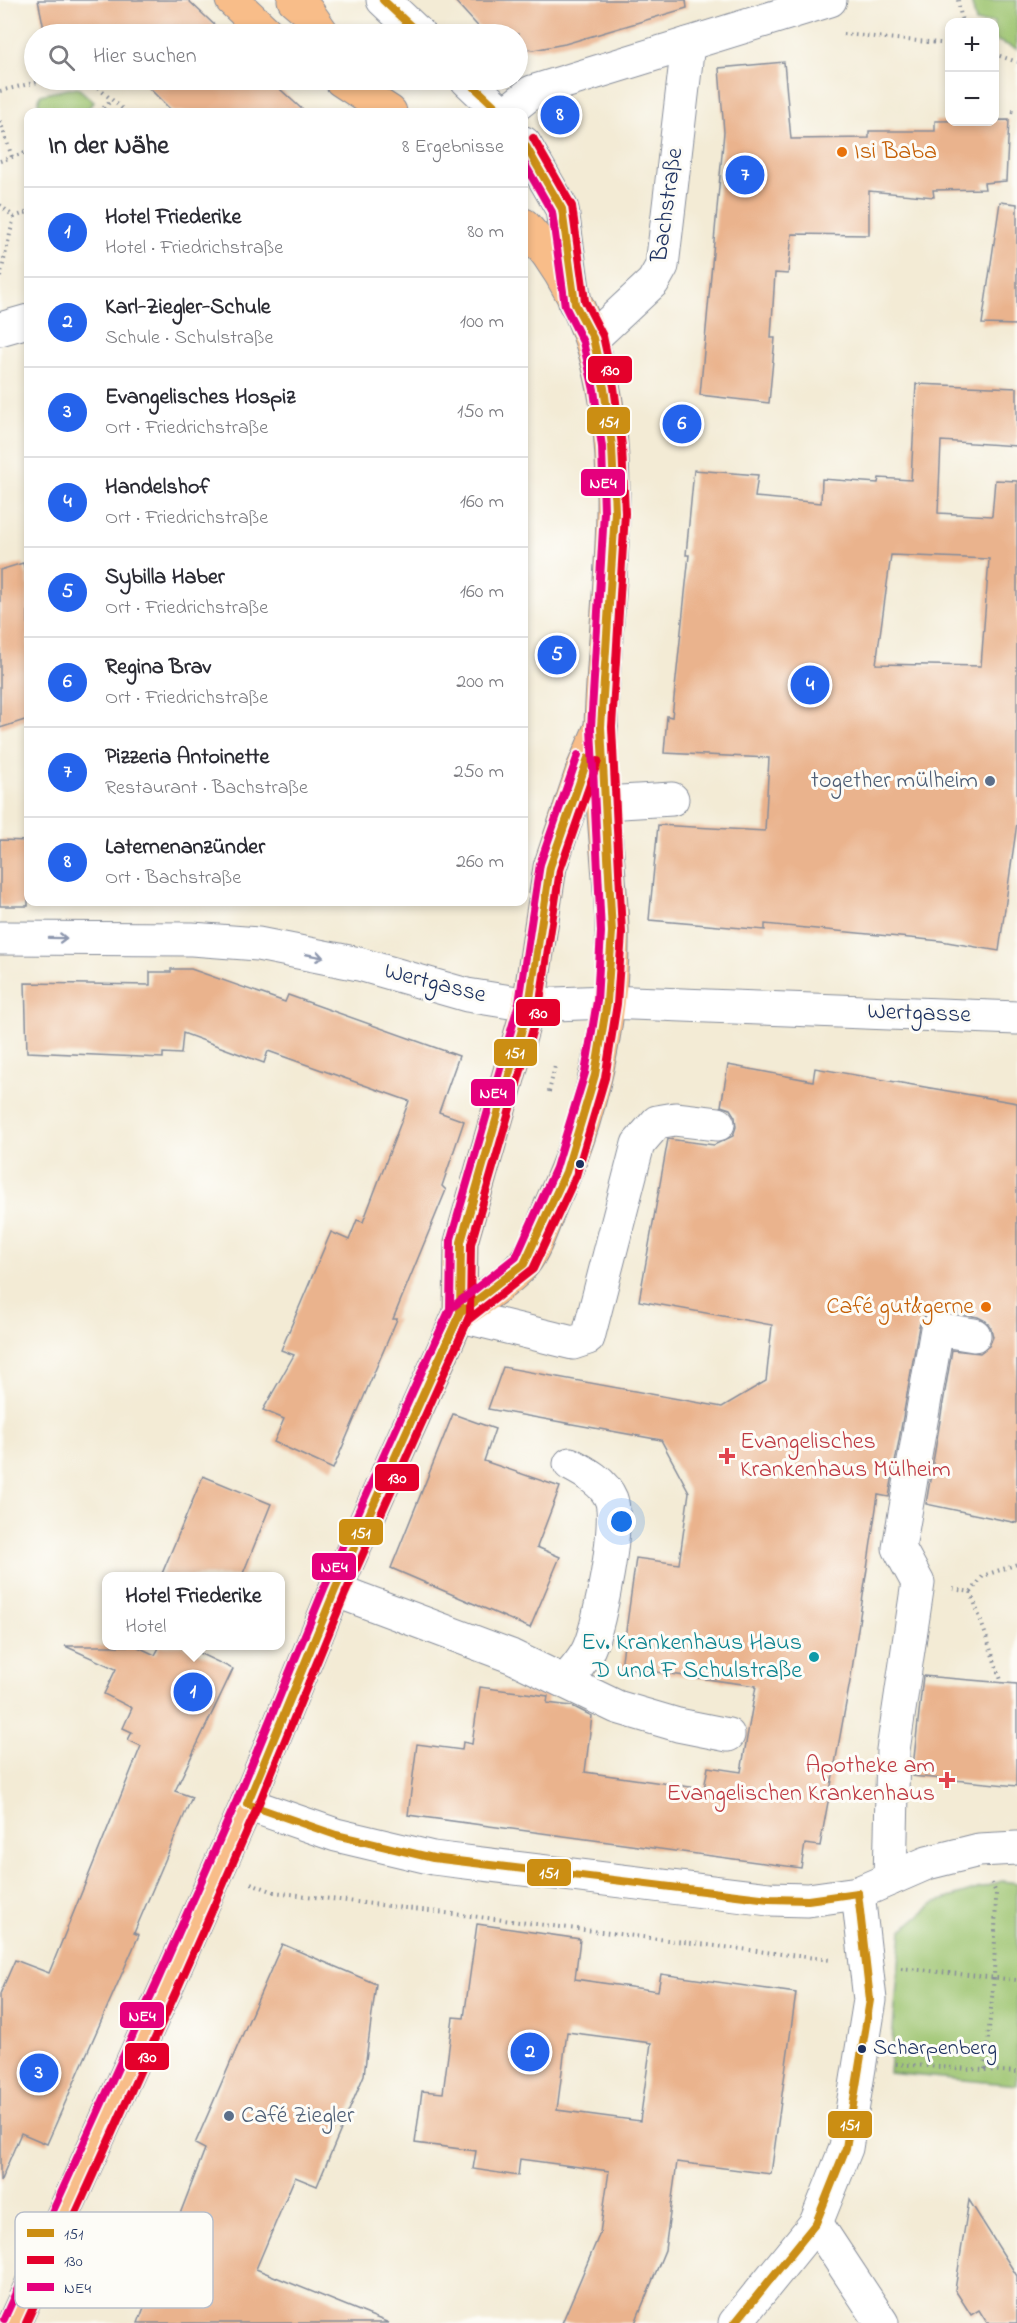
<!DOCTYPE html>
<html lang="de">
<head>
<meta charset="utf-8">
<style>
  body { margin:0; font-family:"Indie Flower",sans-serif; background:#f2f2f3; color:#2b2b33 }
  .controls { position:absolute; right:18px; top:18px; display:grid; overflow:hidden; border-radius:12px; box-shadow:0 3px 9px #0003 }
  .controls button { width:54px; height:54px; display:grid; place-items:center; padding:0; border:0; border-bottom:2px solid #e1e1e2; background:#fff; color:#2b2b33; font:30px sans-serif }
  .you { position:absolute; left:622px; top:1522px; width:21px; height:21px; margin:-15px; border:4px solid #fff; border-radius:50%; background:#1a73e8; box-shadow:0 0 0 9px #1a73e833 }
  .badge { display:grid; place-items:center; width:39px; height:39px; border-radius:50%; background:#2563eb; color:#fff; font-size:20px; font-weight:700 }
  .pin { position:absolute; translate:-50% -50%; border:3px solid #fff; box-shadow:0 2px 6px #0006 }
  .popup { position:absolute; left:102px; top:1572px; width:183px; height:78px; box-sizing:border-box; display:grid; place-content:center; border-radius:12px; background:#fff; filter:drop-shadow(0 2px 4px #0005); font-size:20px; white-space:nowrap; color:#7c7c81 }
  .popup b { font-size:22px; color:#2b2b33 }
  .popup::after { content:''; position:absolute; left:50%; top:100%; margin-left:-12px; border:12px solid transparent; border-top-color:#fff }
  .list { margin:0; padding:0; list-style:none }
  h2 { display:flex; justify-content:space-between; align-items:center; height:78px; margin:0; padding:0 24px; font-size:26px }
  h2 small { font-size:20px; font-weight:400; color:#7c7c81 }
  .list li { display:grid; grid-template-columns:39px 1fr auto; gap:18px; align-items:center; box-sizing:border-box; height:90px; padding:0 24px; border-top:2px solid #e1e1e2 }
  .list b { display:block; font-size:22px; white-space:nowrap }
  .list p { margin:0; font-size:20px; white-space:nowrap; color:#7c7c81 }
  .list em { font-size:20px; font-style:normal; color:#7c7c81 }
  .icon { flex:none; width:33px; height:33px; fill:none; stroke:currentColor; stroke-width:2; stroke-linecap:round; stroke-linejoin:round }
  .map { position:relative; flex:none; width:1017px; height:2323px; overflow:hidden }
  .search { position:absolute; background:#fff; box-shadow:0 3px 9px #0003; left:24px; top:24px; width:504px; height:66px; display:flex; align-items:center; gap:15px; box-sizing:border-box; padding:0 21px; border-radius:33px; color:#7c7c81; font-size:22px }
  .panel { position:absolute; background:#fff; box-shadow:0 3px 9px #0003; left:24px; top:108px; width:504px; height:798px; border-radius:12px }
  .map>svg:first-child { display:block }
  .green { fill:#9dc46f; stroke:#5c7a66; stroke-width:1.5 }
  .building { fill:#eab38d; fill-rule:evenodd }
  .lines { fill:none; stroke-linecap:round; stroke-linejoin:round }
  .minor-casing { stroke:#878d9a; stroke-width:35 }
  .major-casing { stroke:#878d9a; stroke-width:35 }
  .path { stroke:#878d9a; stroke-width:4; stroke-dasharray:1.5 4.5; stroke-linecap:butt }
  .minor { stroke:#fff; stroke-width:33 }
  .major { stroke:#f8bd89; stroke-width:33 }
  .bus-1-casing { stroke:#fdfcf7; stroke-width:12 }
  .bus-2-casing { stroke:#fdfcf7; stroke-width:12 }
  .bus-3-casing { stroke:#fdfcf7; stroke-width:12 }
  .bus-1 { stroke:#cb8e13; stroke-width:8 }
  .bus-2 { stroke:#e4002b; stroke-width:8 }
  .bus-3 { stroke:#e5007d; stroke-width:8 }
  .oneway { stroke:#8d97ae }
  .food-dot { fill:#e8710a; stroke:#fdfcf7; stroke-width:2 }
  .service-dot { fill:#5c6f8a; stroke:#fdfcf7; stroke-width:2 }
  .bus-dot { fill:#1b2f5e; stroke:#fdfcf7; stroke-width:2 }
  .health-dot { fill:#e0444e; stroke:#fdfcf7; stroke-width:2 }
  .culture-dot { fill:#0f9aa8; stroke:#fdfcf7; stroke-width:2 }
  .labels { text-anchor:middle; dominant-baseline:central; stroke-width:6; stroke-linejoin:round; paint-order:stroke }
  .bus-label { font-size:22px; fill:#1b2f5e; stroke:#fdfcf7; text-anchor:start }
  .food-label { font-size:24px; fill:#c56008; stroke:#fdfcf7; text-anchor:start }
  .street-label { font-size:24px; fill:#1b2f5e; stroke:#fdfcf7 }
  .service-label { font-size:24px; fill:#4e5e75; stroke:#fdfcf7; text-anchor:end }
  .health-label { font-size:24px; fill:#be3a42; stroke:#fdfcf7; text-anchor:start }
  .culture-label { font-size:24px; fill:#0d838f; stroke:#fdfcf7; text-anchor:end }
  .key { fill:#fdfcf7; stroke:#b9bec9; stroke-width:1.5 }
  .key-label { font-size:16px; fill:#1b2f5e }
  .line-badge { stroke:#fdfcf7; stroke-width:2 }
  .badge-label { font-size:16px; text-anchor:middle; font-weight:bold; fill:#fff }
</style>
</head>
<body>
<div class="map">
<svg width="1017" height="2323" viewBox="0 0 1017 2323">
  <rect width="100%" height="100%" fill="#fdfcf7"/>
  <filter id="ink" filterUnits="userSpaceOnUse"><feTurbulence type="fractalNoise" baseFrequency=".0167" numOctaves="2"/><feDisplacementMap in="SourceGraphic" scale="12" xChannelSelector="R" yChannelSelector="G"/><feConvolveMatrix kernelMatrix="1 2 1 2 8 2 1 2 1" color-interpolation-filters="sRGB"/></filter>
  <filter id="wash" filterUnits="userSpaceOnUse"><feTurbulence type="fractalNoise" baseFrequency=".008" numOctaves="4" result="noise"/><feDisplacementMap in="SourceGraphic" scale="24" xChannelSelector="R" yChannelSelector="G"/><feGaussianBlur stdDeviation="1.35" result="paint"/><feColorMatrix in="noise" values="0 0 0 0 0 0 0 0 0 0 0 0 0 0 0 0 0 1.4 0 .05"/><feComposite in="paint" operator="in"/></filter>
  <g filter="url(#wash)">
    <rect width="100%" height="100%" fill="#f3ebd5"/>
    <!-- green -->
    <g class="green">
      <path d="M 971,0 L 1017,0 L 1017,49 L 995,40 L 994,22 L 976,22 Z"/>
      <path d="M 77,87 L 94,102 L 84,112 L 46,112 L 38,104 L 40,95 Z"/>
      <path d="M 1002,1881 L 1017,1883 L 1017,2085 L 889,2073 L 902,1930 L 934,1903 Z"/>
    </g>
    <g id="blocks">
      <!-- building -->
      <g class="building">
        <path d="M 38,0 L 188,0 L 224,34 L 45,34 Z"/>
        <path d="M 454,0 L 686,0 L 687,8 L 565,44 L 533,50 L 518,47 L 518,34 L 485,34 Z"/>
        <path d="M 784,62 L 791,139 L 869,138 L 869,131 L 935,131 L 935,121 L 1009,120 L 1006,181 L 984,183 L 985,189 L 933,190 L 934,197 L 869,191 L 869,235 L 792,234 L 788,274 L 775,273 L 771,338 L 775,338 L 769,403 L 700,395 L 724,132 L 719,68 Z"/>
        <path d="M 145,80 L 270,80 L 305,112 L 173,112 L 143,82 Z"/>
        <path d="M 1000,202 L 1017,204 L 1017,325 L 982,324 Z"/>
        <path d="M 916,384 L 1017,388 L 1017,446 L 941,441 L 938,513 L 992,516 L 995,480 L 1017,481 L 1017,823 L 999,951 L 941,941 L 765,924 L 765,930 L 649,920 L 658,825 L 765,831 L 769,758 L 664,753 L 667,716 L 672,717 L 689,555 L 686,555 L 694,470 L 758,475 L 755,497 L 821,503 L 822,479 L 878,483 L 879,478 L 911,480 ZM 891,555 L 989,559 L 981,666 L 876,664 Z"/>
        <path d="M 23,563 L 28,581 L 28,719 L 0,728 L 0,570 Z"/>
        <path d="M 0,840 L 28,841 L 28,906 L 0,906 Z"/>
        <path d="M 171,969 L 191,969 L 285,1002 L 288,995 L 459,1056 L 439,1112 L 464,1121 L 442,1186 L 446,1190 L 393,1319 L 397,1319 L 333,1469 L 274,1442 L 284,1419 L 263,1410 L 294,1355 L 281,1350 L 331,1232 L 349,1240 L 357,1220 L 363,1222 L 409,1101 L 268,1051 L 264,1063 L 183,1033 L 181,1054 L 163,1053 L 163,1058 L 27,1052 L 25,983 L 150,985 L 150,972 L 171,972 Z"/>
        <path d="M 728,1065 L 813,1081 L 815,1068 L 1017,1103 L 1017,1523 L 926,1504 L 952,1350 L 980,1353 L 989,1346 L 993,1337 L 991,1328 L 986,1321 L 978,1317 L 940,1310 L 930,1312 L 922,1318 L 919,1326 L 889,1497 L 878,1495 L 851,1676 L 820,1846 L 805,1844 L 801,1868 L 408,1815 L 417,1744 L 462,1750 L 463,1742 L 472,1744 L 480,1687 L 548,1696 L 547,1703 L 572,1706 L 592,1716 L 585,1772 L 704,1789 L 708,1767 L 741,1772 L 756,1686 L 621,1667 L 636,1558 L 679,1564 L 689,1492 L 661,1440 L 488,1409 L 503,1367 L 722,1407 L 766,1381 L 772,1325 L 639,1301 L 668,1139 L 714,1145 L 733,1136 L 736,1127 L 735,1117 L 730,1109 L 721,1106 Z"/>
        <path d="M 453,1414 L 495,1429 L 484,1461 L 560,1487 L 537,1547 L 560,1557 L 530,1628 L 391,1568 Z"/>
        <path d="M 203,1476 L 271,1504 L 242,1576 L 161,1576 Z"/>
        <path d="M 65,1646 L 136,1646 L 155,1655 L 160,1646 L 184,1646 L 233,1669 L 175,1791 L 192,1797 L 134,1933 L 139,1935 L 47,2144 L 21,2133 L 0,2182 L 0,1994 L 15,1960 L 49,1973 L 141,1746 L 128,1740 L 132,1732 L 123,1728 L 132,1708 L 104,1694 L 116,1669 Z"/>
        <path d="M 923,1676 L 1017,1684 L 1017,1786 L 912,1776 Z"/>
        <path d="M 477,1924 L 580,1939 L 575,1979 L 658,1991 L 661,1974 L 796,1993 L 771,2174 L 677,2162 L 665,2250 L 635,2323 L 562,2323 L 600,2233 L 609,2171 L 520,2159 L 518,2176 L 473,2169 L 476,2151 L 415,2143 L 422,2091 L 443,2093 L 453,2017 L 464,2018 ZM 567,2032 L 651,2043 L 640,2121 L 557,2110 Z"/>
        <path d="M 282,1944 L 376,1984 L 364,2075 L 317,2186 L 295,2177 L 256,2269 L 389,2323 L 138,2323 L 205,2149 L 195,2144 Z"/>
        <path d="M 969,2200 L 1017,2276 L 1017,2323 L 987,2323 L 979,2310 L 971,2315 L 955,2290 Z"/>
      </g>
    </g>
  </g>
  <g filter="url(#ink)">
    <use href="#blocks" fill-opacity="0" stroke="#878d9a" stroke-width="1.5"/>
    <g class="lines">
      <!-- minor casing -->
      <g class="minor-casing">
        <g id="minor">
          <path d="M 383,0 L 419,34"/>
          <path d="M 467,80 L 501,112"/>
          <path d="M 507,112 L 532,92 L 830,0"/>
          <path d="M 524,143 L 562,209 L 575,303"/>
          <path d="M 0,329 L 28,321"/>
          <path d="M 593,338 L 653,282 L 662,266 L 688,44"/>
          <path d="M 604,803 L 672,799"/>
          <path d="M 0,938 L 192,939 L 258,944 L 359,964 L 467,995 L 529,1005 L 607,1002 L 1017,1018"/>
          <path d="M 460,1313 L 474,1319 L 573,1343 L 588,1338 L 638,1144 L 657,1122 L 675,1119 L 718,1124"/>
          <path d="M 335,1590 L 511,1656 L 617,1707 L 678,1725 L 728,1735"/>
          <path d="M 565,1681 C 574,1671 584,1660 589,1648 C 600,1624 620,1522 611,1499 C 604,1482 585,1472 570,1464"/>
          <path d="M 247,1804 L 336,1835 L 433,1858 L 769,1899 L 808,1900 L 858,1893 L 927,1863 L 979,1850 L 1017,1848"/>
          <path d="M 890,1879 L 893,1750 L 918,1583 L 899,1548 L 937,1329 L 974,1335"/>
          <path d="M 816,2223 L 882,2323"/>
          <path d="M 735,2323 L 816,2223 L 846,2148 L 870,2000 L 858,1893"/>
        </g>
      </g>
      <!-- major casing -->
      <g class="major-casing">
        <g id="major">
          <path d="M 232,0 L 268,34"/>
          <path d="M 294,0 L 307,11 L 323,34"/>
          <path d="M 341,80 L 390,112"/>
          <path d="M 460,1313 C 476,1301 512,1279 524,1263 C 536,1248 545,1218 553,1200 C 590,1122 614,1016 612,929 C 610,862 599,794 601,726 C 606,555 652,366 524,225"/>
          <path d="M 14,2323 L 166,1988 L 247,1804 L 335,1590 L 460,1313 L 461,1242 L 529,1005 L 550,867 L 583,769 L 601,727"/>
        </g>
      </g>
      <!-- path -->
      <g class="path">
        <path d="M 958,0 L 962,22"/>
        <path d="M 843,34 L 950,44"/>
        <path d="M 994,54 L 1017,62"/>
        <path d="M 89,80 L 126,112"/>
        <path d="M 0,91 L 46,80"/>
        <path d="M 1012,111 L 1017,112"/>
        <path d="M 99,112 L 112,100"/>
        <path d="M 0,121 L 12,157"/>
        <path d="M 0,161 L 27,152 L 28,153"/>
        <path d="M 0,205 L 14,217 L 28,212"/>
        <path d="M 0,277 L 14,217"/>
        <path d="M 549,1092 L 555,1066"/>
        <path d="M 953,1589 L 971,1592 L 983,1576 L 1017,1564"/>
        <path d="M 971,1592 L 1002,1683"/>
        <path d="M 251,1883 L 274,1892 L 831,1960"/>
        <path d="M 901,1968 L 1017,1980"/>
        <path d="M 896,2064 L 985,2070 L 994,1978 L 996,1893 L 992,1883"/>
        <path d="M 985,2070 L 1017,2072"/>
      </g>
      <!-- minor -->
      <use href="#minor" class="minor"/>
      <!-- major -->
      <use href="#major" class="major"/>
      <!-- bus-1 casing -->
      <g class="bus-1-casing">
        <g id="bus-1">
          <path d="M 383,0 L 419,34"/>
          <path d="M 467,80 L 501,112"/>
          <path d="M 445,1346 L 460,1313 L 461,1242 L 529,1005 L 550,867 L 588,758"/>
          <path d="M 247,1804 L 335,1590 L 460,1313 L 524,1264 L 566,1172 L 595,1075 L 607,1002 L 612,932 L 601,727 L 615,512 L 612,446 L 604,388 L 593,338 L 575,304 L 562,209 L 524,143"/>
          <path d="M 247,1804 L 336,1835 L 433,1858 L 769,1899 L 808,1900 L 858,1893"/>
          <path d="M 735,2323 L 816,2223 L 846,2148 L 870,2000 L 858,1893"/>
        </g>
      </g>
      <!-- bus-2 casing -->
      <g class="bus-2-casing">
        <g id="bus-2">
          <path d="M 455,1350 L 470,1314 L 471,1244 L 539,1008 L 560,870 L 598,761"/>
          <path d="M 26,2323 L 176,1992 L 257,1808 L 345,1594 L 468,1320 L 533,1269 L 576,1176 L 605,1078 L 617,1004 L 622,933 L 612,727 L 625,513 L 622,446 L 614,387 L 603,336 L 585,301 L 572,206 L 533,138"/>
        </g>
      </g>
      <!-- bus-3 casing -->
      <g class="bus-3-casing">
        <g id="bus-3">
          <path d="M 435,1342 L 450,1311 L 451,1239 L 519,1003 L 540,864 L 578,755"/>
          <path d="M 4,2319 L 156,1984 L 237,1800 L 325,1586 L 450,1309 L 516,1257 L 556,1168 L 585,1073 L 597,1001 L 601,932 L 591,728 L 604,512 L 602,447 L 594,390 L 583,342 L 565,306 L 552,212 L 524,163"/>
        </g>
      </g>
      <!-- bus-1 -->
      <use href="#bus-1" class="bus-1"/>
      <!-- bus-2 -->
      <use href="#bus-2" class="bus-2"/>
      <!-- bus-3 -->
      <use href="#bus-3" class="bus-3"/>
    </g>
    <!-- one-way arrows -->
    <defs><path id="oneway-shaft" d="M-6 0H5M1.5-3L5.5 0L1.5 3" fill="none" stroke-width="1.6" stroke-linecap="round" stroke-linejoin="round" transform="scale(1.5)"/></defs>
    <g class="oneway">
      <use href="#oneway-shaft" transform="translate(58 938) rotate(1)"/>
      <use href="#oneway-shaft" transform="translate(315 956) rotate(11)"/>
    </g>
  </g>
  <!-- markers -->
  <g class="food-dot">
    <circle cx="842" cy="152" r="6"/>
    <circle cx="986" cy="1307" r="6"/>
  </g>
  <g class="service-dot">
    <circle cx="990" cy="781" r="6"/>
    <circle cx="229" cy="2116" r="6"/>
  </g>
  <g class="bus-dot">
    <circle cx="580" cy="1164" r="5"/>
    <circle cx="862" cy="2049" r="5"/>
  </g>
  <g class="health-dot">
    <path d="M724 1447h6v6h6v6h-6v6h-6v-6h-6v-6h6z"/>
    <path d="M944 1771h6v6h6v6h-6v6h-6v-6h-6v-6h6z"/>
  </g>
  <circle class="culture-dot" cx="814" cy="1657" r="6"/>
  <g class="labels">
    <!-- bus labels -->
    <g class="bus-label">
      <text x="873" y="2049">Scharpenberg</text>
    </g>
    <!-- food labels -->
    <g class="food-label">
      <text x="854" y="152">Isi Baba</text>
      <text x="974" y="1307" text-anchor="end">Café gut&amp;gerne</text>
    </g>
    <!-- street labels -->
    <g class="street-label">
      <text transform="translate(668 205) rotate(-82)">Bachstraße</text>
      <text transform="translate(435 984) rotate(14)">Wertgasse</text>
      <text transform="translate(919 1014) rotate(2)">Wertgasse</text>
    </g>
    <!-- service labels -->
    <g class="service-label">
      <text x="978" y="781">together mülheim</text>
      <text x="241" y="2116" text-anchor="start">Café Ziegler</text>
    </g>
    <!-- health labels -->
    <g class="health-label">
      <text x="740" y="1442">Evangelisches<tspan x="740" dy="28">Krankenhaus Mülheim</tspan></text>
      <text x="935" y="1766" text-anchor="end">Apotheke am<tspan x="935" dy="28">Evangelischen Krankenhaus</tspan></text>
    </g>
    <!-- culture labels -->
    <g class="culture-label">
      <text x="802" y="1643">Ev. Krankenhaus Haus<tspan x="802" dy="28">D und F Schulstraße</tspan></text>
    </g>
  </g>
  <!-- legend -->
  <rect x="15" y="2212" width="198" height="96" rx="9" class="key"/>
  <rect x="27" y="2229" width="27" height="8" fill="#cb8e13"/>
  <rect x="27" y="2256" width="27" height="8" fill="#e4002b"/>
  <rect x="27" y="2283" width="27" height="8" fill="#e5007d"/>
  <g class="key-label">
    <text x="64" y="2239">151</text>
    <text x="64" y="2266">130</text>
    <text x="64" y="2293">NE4</text>
  </g>
  <g class="line-badge">
    <rect x="587" y="355" width="46" height="29" rx="6" fill="#e4002b"/>
    <rect x="586" y="406" width="45" height="29" rx="6" fill="#cb8e13"/>
    <rect x="580" y="468" width="46" height="29" rx="6" fill="#e5007d"/>
    <rect x="515" y="998" width="46" height="29" rx="6" fill="#e4002b"/>
    <rect x="493" y="1038" width="45" height="29" rx="6" fill="#cb8e13"/>
    <rect x="470" y="1078" width="46" height="29" rx="6" fill="#e5007d"/>
    <rect x="374" y="1463" width="46" height="29" rx="6" fill="#e4002b"/>
    <rect x="338" y="1518" width="46" height="28" rx="6" fill="#cb8e13"/>
    <rect x="311" y="1552" width="46" height="29" rx="6" fill="#e5007d"/>
    <rect x="526" y="1858" width="46" height="29" rx="6" fill="#cb8e13"/>
    <rect x="119" y="2001" width="46" height="28" rx="6" fill="#e5007d"/>
    <rect x="124" y="2042" width="46" height="29" rx="6" fill="#e4002b"/>
    <rect x="827" y="2110" width="46" height="29" rx="6" fill="#cb8e13"/>
  </g>
  <g class="badge-label">
    <text x="610" y="375">130</text>
    <text x="609" y="427">151</text>
    <text x="603" y="488">NE4</text>
    <text x="538" y="1018">130</text>
    <text x="515" y="1058">151</text>
    <text x="493" y="1098">NE4</text>
    <text x="397" y="1483">130</text>
    <text x="361" y="1538">151</text>
    <text x="334" y="1572">NE4</text>
    <text x="549" y="1878">151</text>
    <text x="142" y="2021">NE4</text>
    <text x="147" y="2062">130</text>
    <text x="850" y="2130">151</text>
  </g>
</svg>
<div class="controls">
<button>+</button>
<button>−</button>
</div>
<div class="you"></div>
<div class="pin badge" style="left:193px;top:1692px">1</div>
<div class="popup"><b>Hotel Friederike</b>Hotel</div>
<div class="pin badge" style="left:530px;top:2052px">2</div>
<div class="pin badge" style="left:39px;top:2073px">3</div>
<div class="pin badge" style="left:810px;top:685px">4</div>
<div class="pin badge" style="left:557px;top:655px">5</div>
<div class="pin badge" style="left:682px;top:424px">6</div>
<div class="pin badge" style="left:745px;top:175px">7</div>
<div class="pin badge" style="left:560px;top:115px">8</div>
<div class="search"><svg class="icon" aria-label="search" viewBox="0 0 24 24"><circle cx="10" cy="10" r="6"/><path d="M15 15l6 6"/></svg>Hier suchen</div>
<section class="panel">
<h2>In der Nähe<small>8 Ergebnisse</small></h2>
<ul class="list">
<li><span class="badge">1</span><div><b>Hotel Friederike</b><p>Hotel · Friedrichstraße</p></div><em>80 m</em></li>
<li><span class="badge">2</span><div><b>Karl-Ziegler-Schule</b><p>Schule · Schulstraße</p></div><em>100 m</em></li>
<li><span class="badge">3</span><div><b>Evangelisches Hospiz</b><p>Ort · Friedrichstraße</p></div><em>150 m</em></li>
<li><span class="badge">4</span><div><b>Handelshof</b><p>Ort · Friedrichstraße</p></div><em>160 m</em></li>
<li><span class="badge">5</span><div><b>Sybilla Haber</b><p>Ort · Friedrichstraße</p></div><em>160 m</em></li>
<li><span class="badge">6</span><div><b>Regina Brav</b><p>Ort · Friedrichstraße</p></div><em>200 m</em></li>
<li><span class="badge">7</span><div><b>Pizzeria Antoinette</b><p>Restaurant · Bachstraße</p></div><em>250 m</em></li>
<li><span class="badge">8</span><div><b>Laternenanzünder</b><p>Ort · Bachstraße</p></div><em>260 m</em></li>
</ul>
</section>
</div>
</body>
</html>
